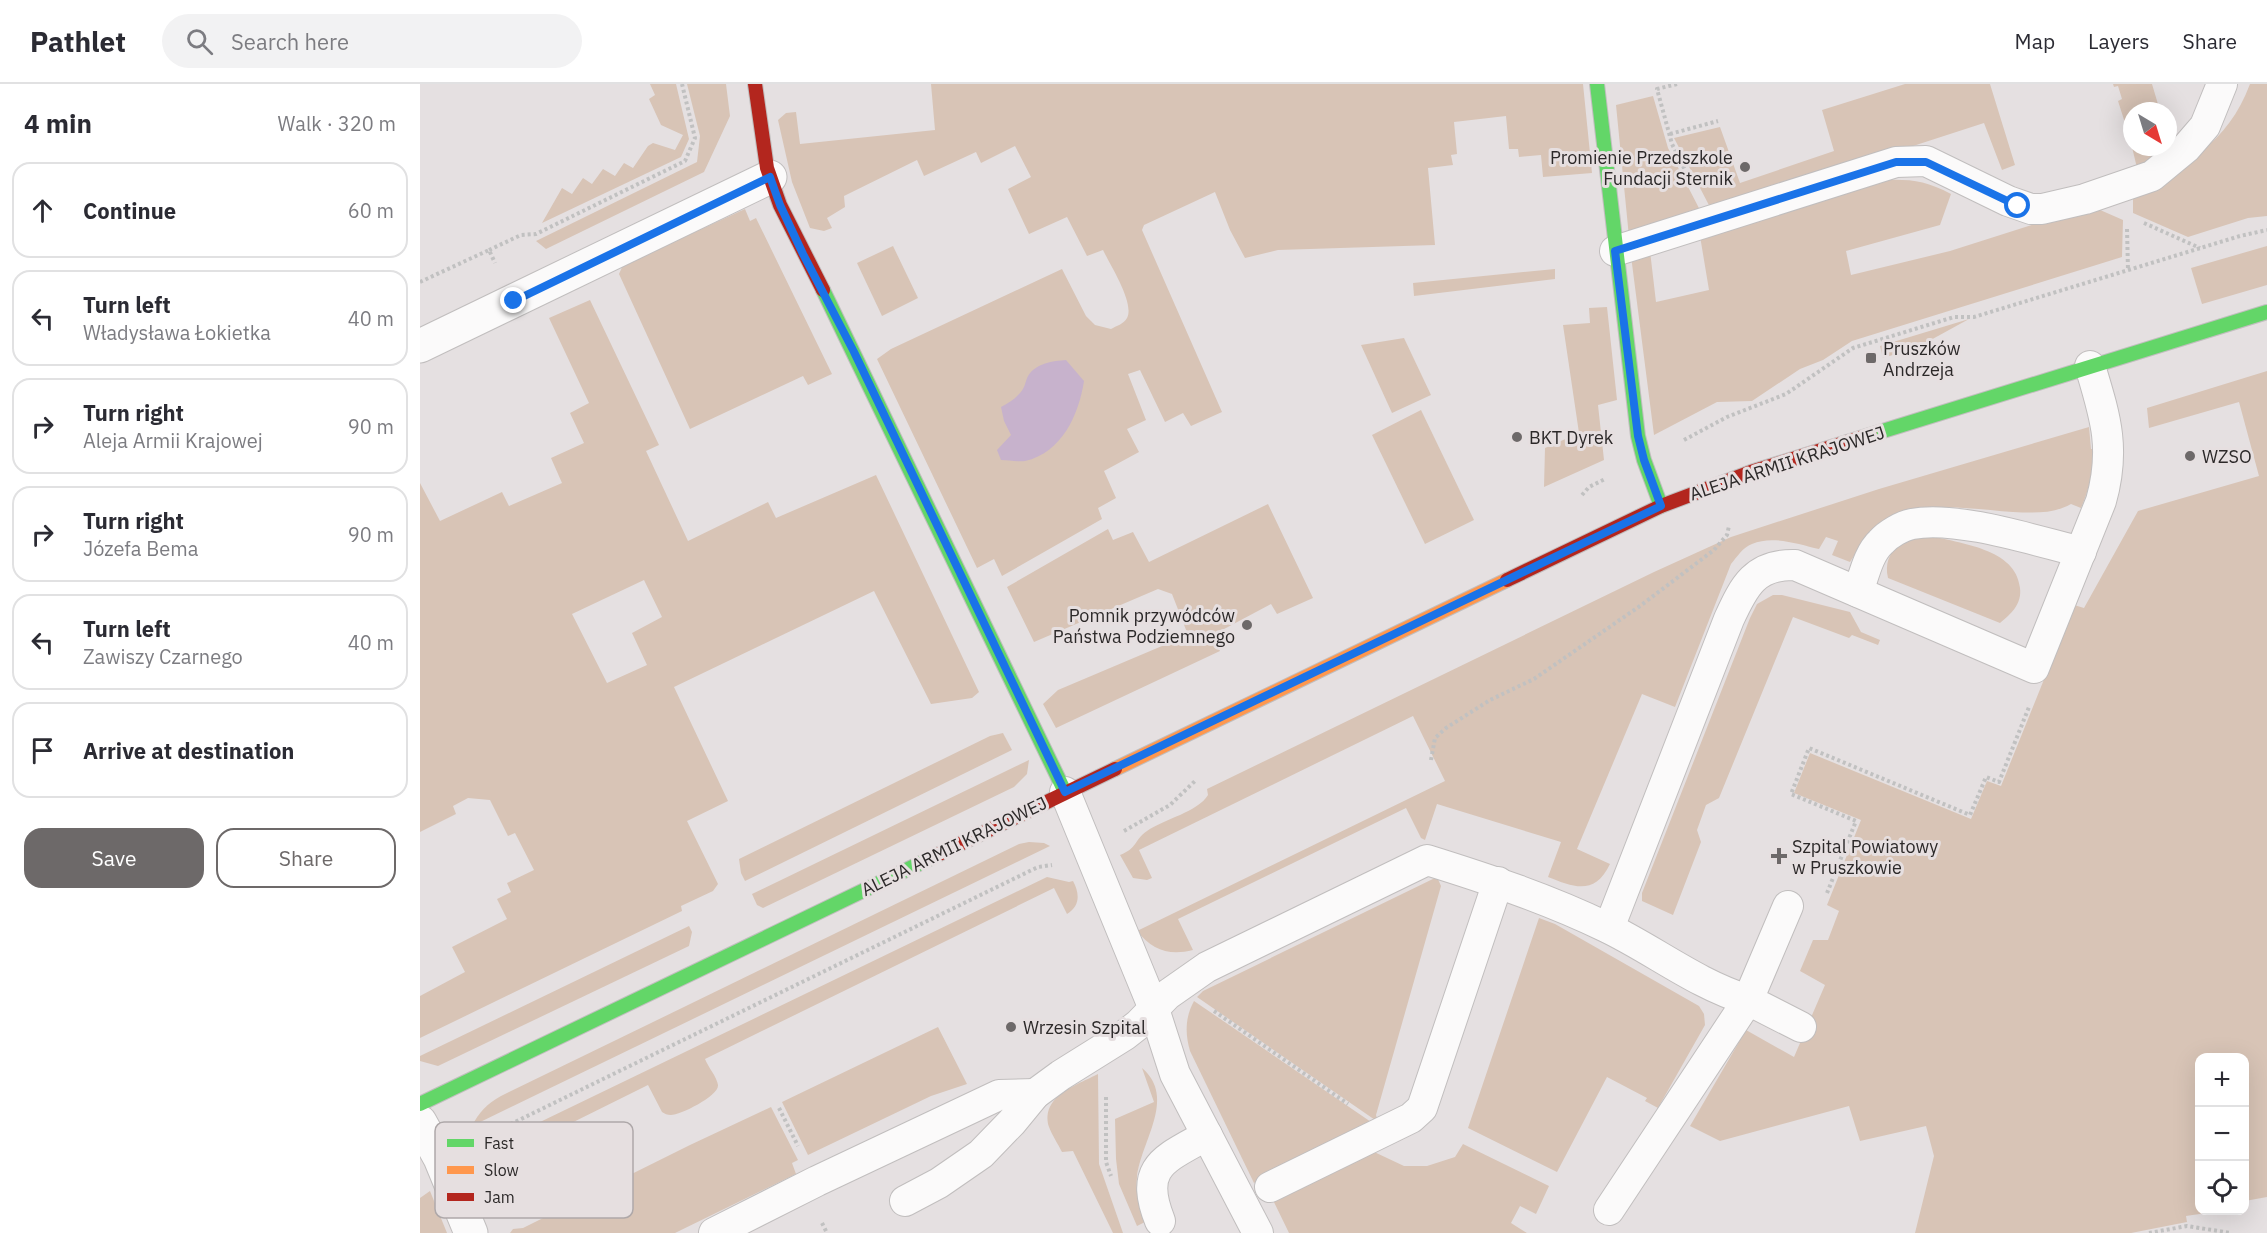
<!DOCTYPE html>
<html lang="en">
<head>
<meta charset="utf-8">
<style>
  body { margin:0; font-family:"IBM Plex Sans",sans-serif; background:#f2f2f3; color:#2b2b33 }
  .controls { position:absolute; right:18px; bottom:18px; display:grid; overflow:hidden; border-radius:12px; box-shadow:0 6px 24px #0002 }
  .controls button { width:54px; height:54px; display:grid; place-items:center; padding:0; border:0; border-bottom:2px solid #e1e1e2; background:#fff; color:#2b2b33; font:30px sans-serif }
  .compass { position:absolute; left:1703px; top:18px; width:54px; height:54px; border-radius:50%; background:#fff; box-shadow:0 6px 24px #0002; rotate:142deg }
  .stop { position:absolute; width:18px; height:18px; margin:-14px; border:4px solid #1a73e8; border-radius:50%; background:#fff }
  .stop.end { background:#1a73e8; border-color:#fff; box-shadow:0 2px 6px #0008 }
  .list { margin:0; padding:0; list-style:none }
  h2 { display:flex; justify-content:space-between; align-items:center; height:78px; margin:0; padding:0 24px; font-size:26px }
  h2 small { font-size:20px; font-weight:400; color:#7c7c81 }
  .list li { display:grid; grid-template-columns:39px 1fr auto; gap:18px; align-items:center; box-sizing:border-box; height:96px; margin:0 12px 12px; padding:0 12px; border:2px solid #e1e1e2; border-radius:18px }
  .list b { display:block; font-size:22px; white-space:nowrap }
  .list p { margin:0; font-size:20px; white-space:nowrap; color:#7c7c81 }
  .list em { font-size:20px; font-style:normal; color:#7c7c81 }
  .actions { display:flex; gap:12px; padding:18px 24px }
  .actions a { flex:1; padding:14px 0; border:2px solid #6d6969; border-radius:18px; text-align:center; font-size:21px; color:#6d6969 }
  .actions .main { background:#6d6969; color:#fff }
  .icon { flex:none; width:33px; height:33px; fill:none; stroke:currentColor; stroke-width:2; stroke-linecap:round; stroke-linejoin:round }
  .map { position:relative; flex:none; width:1847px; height:1149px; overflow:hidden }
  header { display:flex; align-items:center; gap:36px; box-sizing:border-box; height:84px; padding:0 30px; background:#fff; border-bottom:2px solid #e1e1e2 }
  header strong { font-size:28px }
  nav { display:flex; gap:33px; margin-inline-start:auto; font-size:21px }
  .search { width:420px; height:54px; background:#f2f2f3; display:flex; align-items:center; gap:15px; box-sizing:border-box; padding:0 21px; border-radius:33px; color:#7c7c81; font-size:22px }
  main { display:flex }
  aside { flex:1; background:#fff }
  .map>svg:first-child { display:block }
  .green { fill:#d8c4b6; fill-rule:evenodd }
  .water { fill:#c7b2cc }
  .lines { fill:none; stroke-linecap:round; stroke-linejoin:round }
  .lane-casing { stroke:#c1bebe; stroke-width:32 }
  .street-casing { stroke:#c1bebe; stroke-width:35 }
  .fast-casing { stroke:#c1bebe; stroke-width:16 }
  .slow-casing { stroke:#c1bebe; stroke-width:16 }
  .jam-casing { stroke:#c1bebe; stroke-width:16 }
  .path { stroke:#c1c1c1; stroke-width:4; stroke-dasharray:3 3; stroke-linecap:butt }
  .lane { stroke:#fbfafa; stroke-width:30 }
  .street { stroke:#fbfafa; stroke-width:33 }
  .fast { stroke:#63d668; stroke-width:14 }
  .slow { stroke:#ff974d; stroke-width:14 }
  .jam { stroke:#b3261e; stroke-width:14 }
  .route { stroke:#1a73e8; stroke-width:8 }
  .poi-dot { fill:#6d6969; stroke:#e6dfe0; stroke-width:2 }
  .labels { text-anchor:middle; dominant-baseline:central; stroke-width:6; stroke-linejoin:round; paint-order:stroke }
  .poi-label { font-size:18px; fill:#2c2929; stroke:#e6dfe0; text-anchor:start }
  .street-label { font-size:18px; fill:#2c2929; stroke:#e6dfe0 }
  .key { fill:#e6dfe0; stroke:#aea8a9; stroke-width:1.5 }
  .key-label { font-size:16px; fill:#2c2929 }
</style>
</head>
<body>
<header>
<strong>Pathlet</strong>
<div class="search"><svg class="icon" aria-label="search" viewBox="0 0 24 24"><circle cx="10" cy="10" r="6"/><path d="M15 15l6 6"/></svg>Search here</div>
<nav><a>Map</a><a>Layers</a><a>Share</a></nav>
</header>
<main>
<aside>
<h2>4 min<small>Walk · 320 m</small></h2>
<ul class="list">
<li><svg class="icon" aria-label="ahead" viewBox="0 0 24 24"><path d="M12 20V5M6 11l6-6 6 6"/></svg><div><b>Continue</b></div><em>60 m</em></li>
<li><svg class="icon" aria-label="left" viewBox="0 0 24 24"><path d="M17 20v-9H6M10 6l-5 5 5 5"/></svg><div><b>Turn left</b><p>Władysława Łokietka</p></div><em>40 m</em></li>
<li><svg class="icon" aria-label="right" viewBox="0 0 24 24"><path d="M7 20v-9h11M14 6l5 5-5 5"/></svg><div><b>Turn right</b><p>Aleja Armii Krajowej</p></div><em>90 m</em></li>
<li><svg class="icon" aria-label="right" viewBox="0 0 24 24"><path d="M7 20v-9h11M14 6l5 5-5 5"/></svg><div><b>Turn right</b><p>Józefa Bema</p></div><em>90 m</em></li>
<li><svg class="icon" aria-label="left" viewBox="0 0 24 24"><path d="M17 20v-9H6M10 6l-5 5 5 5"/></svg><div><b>Turn left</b><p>Zawiszy Czarnego</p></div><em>40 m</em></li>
<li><svg class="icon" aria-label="arrive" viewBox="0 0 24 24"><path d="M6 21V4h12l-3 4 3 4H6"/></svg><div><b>Arrive at destination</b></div></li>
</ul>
<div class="actions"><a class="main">Save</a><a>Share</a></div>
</aside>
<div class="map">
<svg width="1847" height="1149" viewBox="0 0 1847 1149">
  <rect width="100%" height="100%" fill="#e5e0e1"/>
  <!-- green -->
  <g class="green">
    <path d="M 230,0 L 256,0 L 269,55 L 261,73 L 122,139 L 142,104 L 152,110 L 163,94 L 172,100 L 183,85 L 195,92 L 204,79 L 213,84 L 228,62 L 233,59 L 255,66 L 263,51 L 241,41 L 229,15 L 235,11 Z"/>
    <path d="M 267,0 L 306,0 L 310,32 L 284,88 L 126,165 L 116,157 L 277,78 L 280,52 Z"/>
    <path d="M 511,0 L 1163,0 L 1172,89 L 1123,93 L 1121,71 L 1099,73 L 1098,65 L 1089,65 L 1086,32 L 1034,38 L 1037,70 L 1031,71 L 1033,81 L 1008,84 L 1015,161 L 858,166 L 825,174 L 810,146 L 795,108 L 724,141 L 722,146 L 802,328 L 771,342 L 763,329 L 745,338 L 720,286 L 708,290 L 726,336 L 707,345 L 719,368 L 684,387 L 696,414 L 678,424 L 682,435 L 582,492 L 574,475 L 557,484 L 457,275 L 471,265 L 642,185 L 666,232 L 675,241 L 691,245 C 696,242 704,240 707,234 C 715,219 690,181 683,166 L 667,172 L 647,133 L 609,150 L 588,105 L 611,93 L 595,62 L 561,79 L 556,68 L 504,92 L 497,76 L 424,112 L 425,123 L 407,134 L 412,144 L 404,147 L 390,144 L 372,98 L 358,36 L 366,29 L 376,28 L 380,60 L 515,46 Z"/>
    <path d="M 1485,0 L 1570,0 L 1595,81 L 1582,86 L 1564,39 L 1292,127 L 1254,54 L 1300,43 L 1320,99 L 1414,67 L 1402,26 Z"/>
    <path d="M 1693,0 L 1732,0 L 1740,27 L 1712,27 L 1712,48 L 1710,40 L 1706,42 L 1698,17 L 1702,15 L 1698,2 L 1694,3 Z"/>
    <path d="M 1830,0 L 1847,0 L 1847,132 L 1828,134 L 1768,153 L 1713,129 L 1713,110 C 1766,79 1807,61 1830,0 Z"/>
    <path d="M 1233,12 L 1248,64 L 1282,130 L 1209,153 L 1196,21 Z"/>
    <path d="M 1712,63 L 1738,63 L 1730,74 L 1717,84 Z"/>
    <path d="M 1461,96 C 1490,95 1505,96 1531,110 L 1520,141 L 1426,167 L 1431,191 L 1530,167 L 1671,122 L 1703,136 L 1702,173 L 1432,257 L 1403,276 L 1380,285 L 1332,317 L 1297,318 L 1234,351 L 1211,172 L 1230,167 L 1236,218 L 1289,206 L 1280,152 Z"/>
    <path d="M 325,125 L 330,137 L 336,134 L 412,290 L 388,301 L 383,292 L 270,345 L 199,190 L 203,181 Z"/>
    <path d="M 473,162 L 498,214 L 462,232 L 437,179 Z"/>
    <path d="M 1847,162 L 1847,201 L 1782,220 L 1771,184 Z"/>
    <path d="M 1135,185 L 1135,195 L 994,212 L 993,199 Z"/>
    <path d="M 170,216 L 239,361 L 226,367 L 268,457 L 348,418 L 356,434 L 456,391 L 559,608 L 552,614 L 511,620 L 454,507 L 254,603 L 308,717 L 267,737 L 298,800 L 293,807 L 261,822 L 262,827 L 0,954 L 0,912 L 45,888 L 32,863 L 87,835 L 77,815 L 91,808 L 87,799 L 114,786 L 95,749 L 88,752 L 70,716 L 48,714 L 33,722 L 36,730 L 0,748 L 0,399 L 20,437 L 82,408 L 89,422 L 142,399 L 131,374 L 164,359 L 150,329 L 169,319 L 129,234 ZM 224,496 L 242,533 L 212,549 L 227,581 L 187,599 L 152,530 Z"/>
    <path d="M 1187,223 L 1197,316 L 1178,321 L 1184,376 L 1124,403 L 1125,364 L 1159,349 L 1143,241 L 1170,239 L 1169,224 Z"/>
    <path d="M 1549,235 L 1498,263 L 1463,274 L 1460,262 Z"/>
    <path d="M 984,254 L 1011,311 L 972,329 L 941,261 Z"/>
    <path d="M 1847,287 L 1847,1113 L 1825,1117 L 1824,974 L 1780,974 L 1780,1126 L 1800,1127 L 1766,1132 L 1767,1138 L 1711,1149 L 1495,1149 L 1514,1072 L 1506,1042 L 1440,1057 L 1429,1022 L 1300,1057 L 1270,1042 L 1326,946 L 1374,973 L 1405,901 L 1380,887 L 1393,856 L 1408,856 L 1419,827 L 1407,821 L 1441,736 L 1374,709 L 1390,669 L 1551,735 L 1567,697 L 1581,702 L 1654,521 L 1664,524 L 1718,427 L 1839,392 L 1819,318 L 1729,344 L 1727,324 Z"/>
    <path d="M 1001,326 L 1054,436 L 1005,460 L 952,351 Z"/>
    <path d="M 1669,343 L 1671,365 L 1673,365 C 1673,386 1670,404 1661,424 L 1651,420 C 1633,430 1614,429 1593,428 C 1546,425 1484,411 1449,451 C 1442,459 1436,469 1430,478 L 1412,471 L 1418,457 L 1406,453 L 1399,465 C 1378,460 1352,451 1332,460 C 1323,463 1317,473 1311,480 L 1255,623 L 1222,610 L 1157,765 L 1190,780 C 1175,811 1155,804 1128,793 L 1141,758 L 1017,720 L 1005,756 L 1001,754 L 986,724 L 758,835 L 773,866 C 749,872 732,866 717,847 L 1025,697 L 993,632 L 719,766 L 732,794 L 727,796 L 713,794 L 700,771 C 718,764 713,757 727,747 C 744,735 778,728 788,711 L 787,705 L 1234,488 L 1311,453 L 1459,405 Z"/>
    <path d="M 848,420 L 893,514 L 857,530 L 851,520 L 791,552 L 800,567 L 636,644 L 623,620 L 638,606 L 768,551 L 752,510 L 738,505 L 614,558 L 587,503 L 688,445 L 693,456 L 713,448 L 729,478 Z"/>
    <path d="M 1508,451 C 1540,460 1596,464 1600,504 C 1602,520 1591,530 1580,539 L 1468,494 C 1462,464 1485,457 1508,451 Z"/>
    <path d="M 1353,511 L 1362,511 L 1430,528 L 1441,548 L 1460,556 L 1458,561 L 1432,551 L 1429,554 L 1373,533 L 1299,714 L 1286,721 L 1277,746 L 1281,758 L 1253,831 L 1222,817 L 1222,809 L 1330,534 L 1337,520 Z"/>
    <path d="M 583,649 L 592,666 L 325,797 L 321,789 L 319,775 L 570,652 Z"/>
    <path d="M 609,676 L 607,690 L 594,703 L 343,824 L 337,821 L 332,810 Z"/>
    <path d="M 609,758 L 624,759 L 630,762 L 52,1042 C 59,1028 67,1020 81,1012 L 599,760 Z"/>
    <path d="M 627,793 L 649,798 L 653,797 C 660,810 660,822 647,830 L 634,804 L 285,975 C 288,983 297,993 298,1001 C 299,1012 260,1031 251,1031 C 247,1031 245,1030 242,1028 L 228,1001 L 91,1069 L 100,1086 L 94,1098 C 78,1106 64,1100 53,1086 L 66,1080 L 72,1063 L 81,1057 Z"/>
    <path d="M 1017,793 L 1021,802 L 956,1031 L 958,1038 L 777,913 L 783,907 Z"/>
    <path d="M 1119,834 L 1135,840 L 1279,922 L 1284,930 L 1285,941 L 1238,1024 L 1225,1017 L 1227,1014 L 1187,993 L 1137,1088 L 1048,1044 Z"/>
    <path d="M 269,842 L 272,848 L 269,862 L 18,982 L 0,977 L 0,972 Z"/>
    <path d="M 774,917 L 954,1040 L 834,1099 L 770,967 C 765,950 765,933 774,917 Z"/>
    <path d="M 518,943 L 547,1000 L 511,1012 L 388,1071 L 362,1018 Z"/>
    <path d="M 722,984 C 757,1014 721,1057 717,1093 C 715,1109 720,1123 725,1138 L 717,1142 L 699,1100 L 696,1075 L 695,1035 L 734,1018 Z"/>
    <path d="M 678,990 L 679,1080 L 703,1149 L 693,1149 L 653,1067 L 642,1068 C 638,1060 632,1051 629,1043 C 620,1012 657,1001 678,990 Z"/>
    <path d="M 351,1023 L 378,1076 L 372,1079 L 376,1090 L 255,1149 L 90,1149 L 93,1145 L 103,1144 L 270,1061 Z"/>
    <path d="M 1043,1060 L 1129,1102 L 1116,1130 L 1100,1122 L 1091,1139 L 1107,1149 L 869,1149 L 852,1114 L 950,1066 L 984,1082 L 1007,1082 L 1035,1073 Z"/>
    <path d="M 10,1107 L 27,1149 L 0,1149 L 0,1114 Z"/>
  </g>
  <!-- water -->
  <path class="water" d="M 646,276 L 664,297 C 659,330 642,369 605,377 C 598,378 589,376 581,376 L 577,366 L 591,351 L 584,337 L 581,323 C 588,319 595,315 600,309 C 605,304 605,298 608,292 C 616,279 633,277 646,276 Z"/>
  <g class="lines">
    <!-- lane casing -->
    <g class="lane-casing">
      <g id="lane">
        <path d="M 1195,167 L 1476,78 L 1506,77 L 1588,117 L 1611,125 L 1622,125 L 1665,115 L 1732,92 L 1766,64 L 1785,42 L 1802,0"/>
        <path d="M 1438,508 C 1444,492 1448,470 1461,458 C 1468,450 1482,442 1492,440 C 1536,431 1616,457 1661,468"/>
        <path d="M 645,708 L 734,925 L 755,990 L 838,1149"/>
        <path d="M 1368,822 L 1328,916 L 1381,943"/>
        <path d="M 1189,844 L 1309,535 C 1324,502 1335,480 1375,481 L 1614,584 L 1681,417 C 1696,364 1685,332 1670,282"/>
        <path d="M 850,1103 L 991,1034 L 1002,1024 L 1078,798"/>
        <path d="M 485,1117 L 519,1099 L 561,1070 L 592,1038 L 615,1010 L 641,991 L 705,951 L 719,940 L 747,911 L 787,883 L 1007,776 C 1068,795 1128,815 1186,843 C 1234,866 1276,900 1328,916 L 1189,1126"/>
        <path d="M 740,1137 C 718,1082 745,1075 787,1051"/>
        <path d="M 294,1149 L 397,1097 L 579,1011 L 615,1010"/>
      </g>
    </g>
    <!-- street casing -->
    <g class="street-casing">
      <g id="street">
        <path d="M 0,262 L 350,93"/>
        <path d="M 0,1038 L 20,1074 L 51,1149"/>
      </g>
    </g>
    <!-- fast casing -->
    <g class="fast-casing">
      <g id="fast">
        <path d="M 1177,0 L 1218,352 L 1224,376 L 1241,422"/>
        <path d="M 403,206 L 645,708"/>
        <path d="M 1450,351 L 1847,228"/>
        <path d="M 0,1020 L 511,774"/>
      </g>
    </g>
    <!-- slow casing -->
    <g class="slow-casing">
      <path id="slow" d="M 695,685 L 1087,496"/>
    </g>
    <!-- jam casing -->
    <g class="jam-casing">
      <g id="jam">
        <path d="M 335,0 L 347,84 L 360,121 L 403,206"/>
        <path d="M 1087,496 L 1241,422 L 1331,388 L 1450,351"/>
        <path d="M 511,774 L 695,685"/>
      </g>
    </g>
    <!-- path -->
    <g class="path">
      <path d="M 1257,0 L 1237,5 L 1252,60 L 1272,100"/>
      <path d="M 1250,50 L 1298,37"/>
      <path d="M 1724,139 L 1780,164"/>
      <path d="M 1707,145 L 1708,186"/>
      <path d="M 69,166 L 101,151 L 116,150 L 265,77 L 275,54 L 262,0"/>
      <path d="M 0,198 L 69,166 L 75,179"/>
      <path d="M 1264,356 L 1307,333 L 1366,310 L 1433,264 L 1534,233 L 1554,233 L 1820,152 L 1847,146"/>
      <path d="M 1162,411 L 1169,403 L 1185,395"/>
      <path d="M 1011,676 L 1015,654 L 1026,644 L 1070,616 L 1114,595 L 1220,522 L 1294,466 L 1307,451 L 1309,442"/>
      <path d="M 704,747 L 750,721 L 775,697"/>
      <path d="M 1407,809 L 1436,737 L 1371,710 L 1389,664 L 1550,731 L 1566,693 L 1579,698 L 1609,623"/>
      <path d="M 794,927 L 928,1020"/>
      <path d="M 686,1013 L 686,1078 L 691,1092"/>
      <path d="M 359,1024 L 378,1062"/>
      <path d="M 58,1056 L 618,783 L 632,781"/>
      <path d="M 402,1139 L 407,1149"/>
      <path d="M 1729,1149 L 1767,1142 L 1811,1149"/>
    </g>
    <!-- lane -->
    <use href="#lane" class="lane"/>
    <!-- street -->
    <use href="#street" class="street"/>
    <!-- fast -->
    <use href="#fast" class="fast"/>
    <!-- slow -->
    <use href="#slow" class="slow"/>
    <!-- jam -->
    <use href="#jam" class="jam"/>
  </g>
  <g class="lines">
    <!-- route -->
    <path class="route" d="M 94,217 L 350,93 L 360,121 L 383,170 L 434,268 L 645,708 L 1241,422 L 1224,376 L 1218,352 L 1195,167 L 1476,78 L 1506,78 L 1598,122"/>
  </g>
  <!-- markers -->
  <g class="poi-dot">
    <circle cx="1325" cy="83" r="6"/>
    <rect x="1445" y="268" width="12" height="12" rx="3"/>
    <circle cx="1097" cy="353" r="6"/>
    <circle cx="1770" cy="372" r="6"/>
    <circle cx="827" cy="541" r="6"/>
    <path d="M1356 763h6v6h6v6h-6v6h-6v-6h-6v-6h6z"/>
    <circle cx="591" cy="943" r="6"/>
  </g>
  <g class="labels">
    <!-- poi labels -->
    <g class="poi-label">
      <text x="1313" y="73" text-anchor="end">Promienie Przedszkole<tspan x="1313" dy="21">Fundacji Sternik</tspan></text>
      <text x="1463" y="264">Pruszków<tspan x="1463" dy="21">Andrzeja</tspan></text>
      <text x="1109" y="353">BKT Dyrek</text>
      <text x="1782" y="372">WZSO</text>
      <text x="815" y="531" text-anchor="end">Pomnik przywódców<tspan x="815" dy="21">Państwa Podziemnego</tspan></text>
      <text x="1372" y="762">Szpital Powiatowy<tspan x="1372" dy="21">w Pruszkowie</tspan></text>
      <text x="603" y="943">Wrzesin Szpital</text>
    </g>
    <!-- street labels -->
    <g class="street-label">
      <text transform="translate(1367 379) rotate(-18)">ALEJA ARMII KRAJOWEJ</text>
      <text transform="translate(534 762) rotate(-26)">ALEJA ARMII KRAJOWEJ</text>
    </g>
  </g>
  <!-- legend -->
  <rect x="15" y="1038" width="198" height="96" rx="9" class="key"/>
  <rect x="27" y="1055" width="27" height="8" fill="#63d668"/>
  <rect x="27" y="1082" width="27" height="8" fill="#ff974d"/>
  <rect x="27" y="1109" width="27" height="8" fill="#b3261e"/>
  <g class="key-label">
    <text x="64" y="1065">Fast</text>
    <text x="64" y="1092">Slow</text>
    <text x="64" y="1119">Jam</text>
  </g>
</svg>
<div class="controls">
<button>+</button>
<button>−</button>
<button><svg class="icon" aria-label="locate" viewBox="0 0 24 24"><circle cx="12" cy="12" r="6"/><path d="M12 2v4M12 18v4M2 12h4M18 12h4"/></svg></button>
</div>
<svg class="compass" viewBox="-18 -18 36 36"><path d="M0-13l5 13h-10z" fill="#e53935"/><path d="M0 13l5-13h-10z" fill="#7c7c81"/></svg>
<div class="stop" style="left:1598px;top:122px"></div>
<div class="stop end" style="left:94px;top:217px"></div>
</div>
</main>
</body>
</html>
